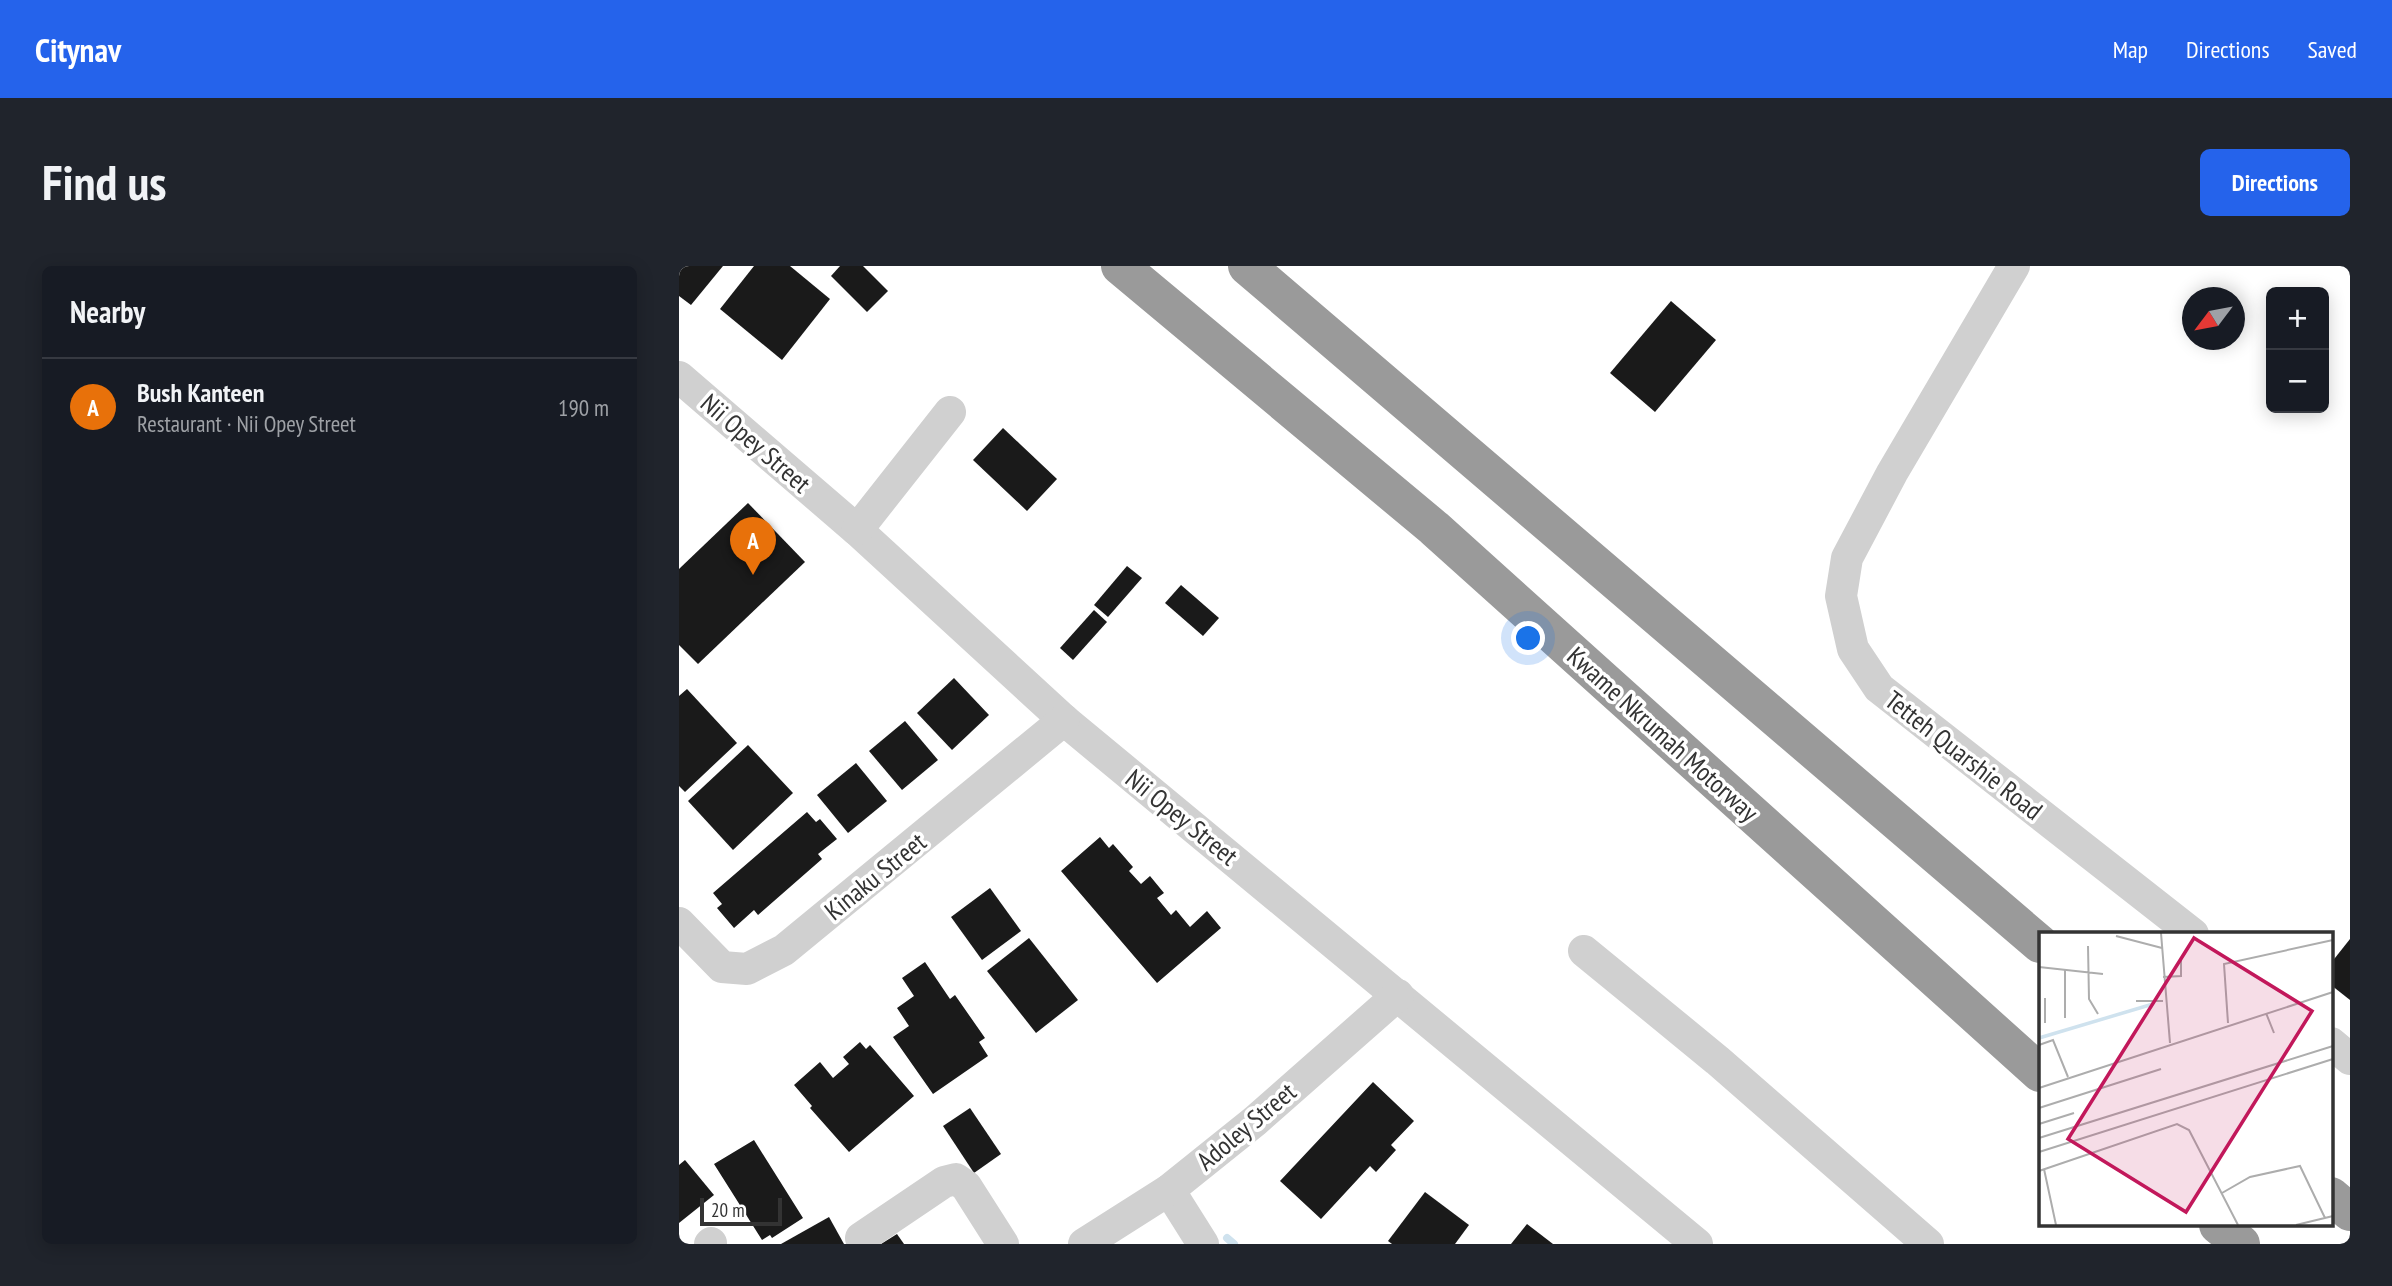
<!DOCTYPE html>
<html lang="en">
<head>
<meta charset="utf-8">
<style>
  body { margin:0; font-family:"PT Sans Narrow",sans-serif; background:#20242c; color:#f1f3f6 }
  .controls { position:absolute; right:21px; top:21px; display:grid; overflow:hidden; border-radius:10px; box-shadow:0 4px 18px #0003 }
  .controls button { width:63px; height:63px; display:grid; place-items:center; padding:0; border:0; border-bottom:2px solid #363941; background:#171b24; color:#f1f3f6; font:35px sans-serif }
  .compass { position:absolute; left:1503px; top:21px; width:63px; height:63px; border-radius:50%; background:#171b24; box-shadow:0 4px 18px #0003; rotate:238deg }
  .scale { position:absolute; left:21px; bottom:18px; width:82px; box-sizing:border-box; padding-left:7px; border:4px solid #333; border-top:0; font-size:19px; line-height:24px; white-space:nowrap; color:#333; -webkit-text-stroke:5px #fff; paint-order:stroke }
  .you { position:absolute; left:850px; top:373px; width:24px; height:24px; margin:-18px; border:5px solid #fff; border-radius:50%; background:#1a73e8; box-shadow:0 0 0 10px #1a73e833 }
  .badge { display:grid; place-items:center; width:46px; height:46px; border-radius:50%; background:#2563eb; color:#fff; font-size:23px; font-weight:700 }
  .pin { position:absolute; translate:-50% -58px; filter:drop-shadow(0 2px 4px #0008) }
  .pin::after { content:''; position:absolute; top:37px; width:24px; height:21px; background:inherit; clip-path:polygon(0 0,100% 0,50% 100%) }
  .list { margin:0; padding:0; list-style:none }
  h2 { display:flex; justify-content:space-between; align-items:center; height:91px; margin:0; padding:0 28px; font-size:30px }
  h2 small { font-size:23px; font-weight:400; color:#9ea1a6 }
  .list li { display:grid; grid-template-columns:46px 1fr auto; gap:21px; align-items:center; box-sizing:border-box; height:98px; padding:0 28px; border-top:2px solid #363941 }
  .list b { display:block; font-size:26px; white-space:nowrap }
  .list p { margin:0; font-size:23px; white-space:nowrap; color:#9ea1a6 }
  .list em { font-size:23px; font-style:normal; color:#9ea1a6 }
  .map { position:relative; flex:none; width:1671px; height:978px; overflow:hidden; border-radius:10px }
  header { display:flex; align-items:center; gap:42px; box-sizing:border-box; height:98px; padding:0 35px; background:#2563eb; color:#fff }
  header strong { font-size:33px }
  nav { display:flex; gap:38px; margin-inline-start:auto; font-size:24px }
  .intro { display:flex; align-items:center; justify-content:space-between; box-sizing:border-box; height:168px; padding:0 42px }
  h1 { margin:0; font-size:49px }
  .button { padding:18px 32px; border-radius:10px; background:#2563eb; color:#fff; font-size:24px; font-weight:700 }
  main { display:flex; gap:42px; padding:0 42px }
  aside { flex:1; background:#171b24; border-radius:10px; box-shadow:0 4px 18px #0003 }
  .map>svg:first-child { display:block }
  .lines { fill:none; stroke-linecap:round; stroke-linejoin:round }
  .stream { stroke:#cfe2ee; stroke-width:8 }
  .building { fill:#1a1a1a }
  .minor { stroke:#d0d0d0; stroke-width:32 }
  .highway { stroke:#9a9a9a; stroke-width:38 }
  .labels { text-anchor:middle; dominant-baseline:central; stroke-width:7; stroke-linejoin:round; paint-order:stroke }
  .street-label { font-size:26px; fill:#333; stroke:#fff }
  .inset-river { fill:none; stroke:#cfe2ee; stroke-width:3.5 }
  .inset-road { fill:none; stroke:#adadad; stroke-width:2 }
  .view { fill:#c2185b; fill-opacity:0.15; stroke:#c2185b; stroke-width:3.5 }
  .inset-edge { fill:none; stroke:#333; stroke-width:3.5 }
</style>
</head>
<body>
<header>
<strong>Citynav</strong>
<nav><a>Map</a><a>Directions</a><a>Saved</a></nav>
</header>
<div class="intro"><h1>Find us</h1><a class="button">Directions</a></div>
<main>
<aside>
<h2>Nearby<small></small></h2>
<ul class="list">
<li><span class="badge" style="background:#e8710a">A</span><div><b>Bush Kanteen</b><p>Restaurant · Nii Opey Street</p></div><em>190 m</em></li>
</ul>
</aside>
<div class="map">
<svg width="1671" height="978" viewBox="0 0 1671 978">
  <rect width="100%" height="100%" fill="#fff"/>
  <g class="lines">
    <!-- stream -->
    <path class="stream" d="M 548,972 L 555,978"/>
  </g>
  <!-- building -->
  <g class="building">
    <path d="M 0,0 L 44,0 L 12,39 L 0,30 Z"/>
    <path d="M 75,0 L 111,0 L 151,33 L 103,94 L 41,43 Z"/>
    <path d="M 161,0 L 184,0 L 209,25 L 188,46 L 152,10 Z"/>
    <path d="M 992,35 L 1037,74 L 976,146 L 931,107 Z"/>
    <path d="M 324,162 L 378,213 L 348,245 L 294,194 Z"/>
    <path d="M 69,237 L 126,296 L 19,398 L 0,379 L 0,303 Z"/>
    <path d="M 448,300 L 463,312 L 429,351 L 415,339 Z"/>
    <path d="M 502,319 L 540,352 L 524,370 L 486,337 Z"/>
    <path d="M 415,344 L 428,356 L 394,394 L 381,382 Z"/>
    <path d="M 275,412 L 310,449 L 273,484 L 238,447 Z"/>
    <path d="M 8,423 L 58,477 L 6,526 L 0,520 L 0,430 Z"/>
    <path d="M 226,455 L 259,494 L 223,524 L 190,485 Z"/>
    <path d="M 69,479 L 114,527 L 54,584 L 9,535 Z"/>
    <path d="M 177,497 L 208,535 L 169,567 L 138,529 Z"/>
    <path d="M 128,546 L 137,556 L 141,553 L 158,573 L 139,588 L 143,593 L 79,649 L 75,644 L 55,662 L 38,642 L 43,638 L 34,627 Z"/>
    <path d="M 421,571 L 430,582 L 434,578 L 454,601 L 450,605 L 462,618 L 471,610 L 485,627 L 478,632 L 492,649 L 497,644 L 511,661 L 528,645 L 542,662 L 478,717 L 382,605 Z"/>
    <path d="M 311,622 L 342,665 L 303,694 L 272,651 Z"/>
    <path d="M 350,672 L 399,734 L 357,767 L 308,705 Z"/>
    <path d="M 1671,673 L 1671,734 L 1652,719 L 1652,697 Z"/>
    <path d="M 246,696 L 271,733 L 276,729 L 306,772 L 300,776 L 309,790 L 254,828 L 214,771 L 230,760 L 218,742 L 235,730 L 223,712 Z"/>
    <path d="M 181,776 L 187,783 L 191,779 L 235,830 L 170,886 L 131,842 L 133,840 L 115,819 L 141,796 L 154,812 L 170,798 L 164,791 Z"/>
    <path d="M 694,816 L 735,855 L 712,879 L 717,884 L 697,906 L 691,900 L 642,953 L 601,915 Z"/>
    <path d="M 291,842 L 322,888 L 295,907 L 264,860 Z"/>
    <path d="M 75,874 L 124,952 L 93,972 L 91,969 L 83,974 L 35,898 Z"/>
    <path d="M 6,894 L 35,929 L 0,957 L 0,899 Z"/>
    <path d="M 746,926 L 790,959 L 776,978 L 713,978 L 709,975 Z"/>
    <path d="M 150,951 L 165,978 L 102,978 Z"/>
    <path d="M 848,958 L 874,978 L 832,978 Z"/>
    <path d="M 218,968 L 225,978 L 202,978 Z"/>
  </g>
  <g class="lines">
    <!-- minor -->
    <g class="minor">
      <path d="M 1335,0 L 1213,207 L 1168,292 L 1162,330 L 1174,383 L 1200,422 L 1514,668"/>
      <path d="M 0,111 L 178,264 L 385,454 L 1018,978"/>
      <path d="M 178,264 L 271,146"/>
      <path d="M 0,657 L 43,701 L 68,703 L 105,684 L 385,454"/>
      <path d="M 905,685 L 1038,794 L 1249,978"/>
      <path d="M 1652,777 L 1671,793"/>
      <path d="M 490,924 L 524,978"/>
      <path d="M 182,972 L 265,916 L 277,913 L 287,920 L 324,978"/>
      <path d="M 31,978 L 32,977"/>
      <path d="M 405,978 L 490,924 L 576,855 L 719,729"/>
    </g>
    <!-- highway -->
    <g class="highway">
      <path d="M 441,0 L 755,262 L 1361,807"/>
      <path d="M 568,0 L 1361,678"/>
      <path d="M 1652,930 L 1671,946"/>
      <path d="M 1539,959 L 1562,978"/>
    </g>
  </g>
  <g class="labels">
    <!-- street labels -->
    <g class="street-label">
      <text transform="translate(77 177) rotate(41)">Nii Opey Street</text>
      <text transform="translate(984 468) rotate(42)">Kwame Nkrumah Motorway</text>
      <text transform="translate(1285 489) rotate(38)">Tetteh Quarshie Road</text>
      <text transform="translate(503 551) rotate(39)">Nii Opey Street</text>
      <text transform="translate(196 610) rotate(-39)">Kinaku Street</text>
      <text transform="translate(567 860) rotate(-40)">Adoley Street</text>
    </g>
  </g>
  <!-- overview -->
  <g transform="translate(1360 666)">
    <rect width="294" height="294" fill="#fff"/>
    <path class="inset-river" d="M 0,106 L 114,72"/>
    <path class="inset-road" d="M 122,1 L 131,111M 77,4 L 123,16M 49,14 L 50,67 L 59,82M 0,35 L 64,42M 26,38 L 26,86M 124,45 L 142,44 L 142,28M 6,66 L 6,91M 97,69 L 124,69M 227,81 L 235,101M 189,91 L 185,32 L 294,8M 0,113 L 14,108 L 29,145M 0,156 L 294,60M 0,176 L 122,137M 0,192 L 35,181M 0,206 L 294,114M 0,220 L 294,127M 5,237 L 17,293M 0,239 L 138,192 L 150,198 L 199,293M 183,261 L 211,245 L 261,234 L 286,286M 257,293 L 294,284"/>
    <path class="view" d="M 155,6 L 273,79 L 147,280 L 29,207 Z"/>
    <rect width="294" height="294" class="inset-edge"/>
  </g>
</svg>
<div class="controls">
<button>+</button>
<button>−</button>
</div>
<svg class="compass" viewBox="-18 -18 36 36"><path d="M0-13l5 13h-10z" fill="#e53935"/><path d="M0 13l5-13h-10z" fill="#9ea1a6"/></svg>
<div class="scale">20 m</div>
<div class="you"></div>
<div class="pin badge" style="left:74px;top:309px;background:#e8710a">A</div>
</div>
</main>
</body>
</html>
